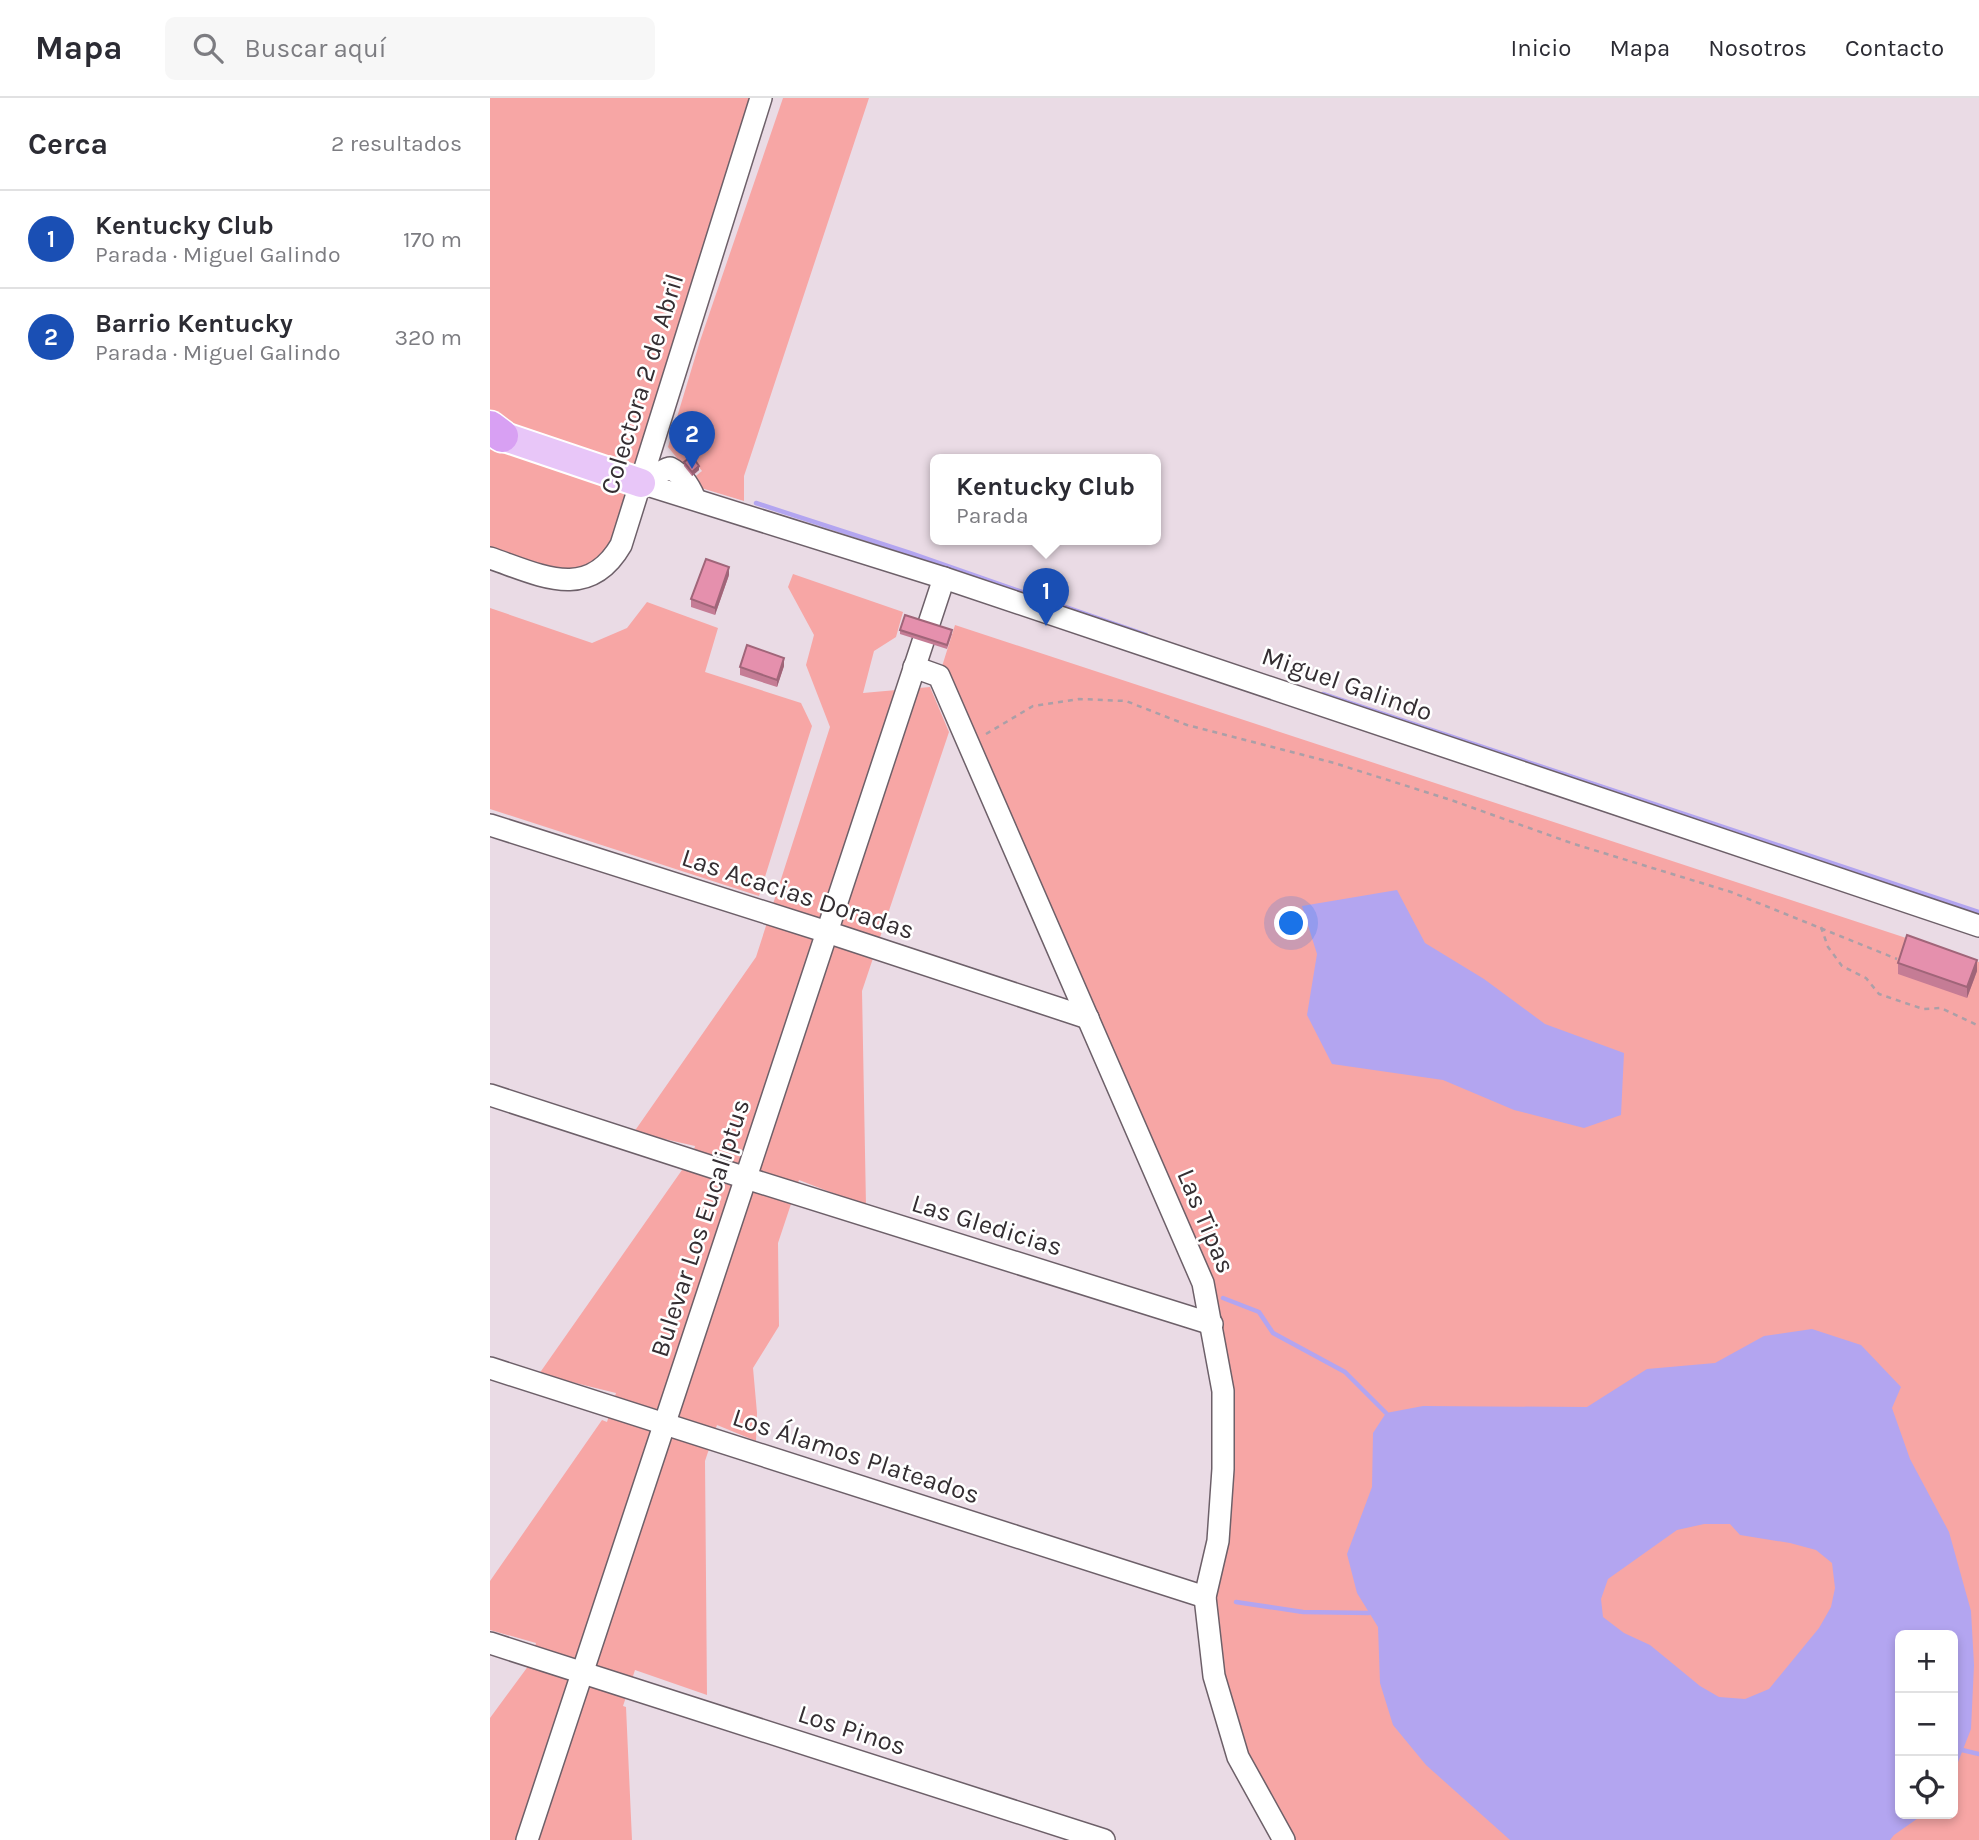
<!DOCTYPE html>
<html lang="es">
<head>
<meta charset="utf-8">
<style>
  body { margin:0; font-family:Karla,sans-serif; background:#f7f7f7; color:#2b2b33 }
  .controls { position:absolute; right:21px; bottom:21px; display:grid; overflow:hidden; border-radius:10px; box-shadow:0 4px 10px #0003 }
  .controls button { width:63px; height:63px; display:grid; place-items:center; padding:0; border:0; border-bottom:2px solid #e1e1e2; background:#fff; color:#2b2b33; font:35px sans-serif }
  .you { position:absolute; left:802px; top:826px; width:24px; height:24px; margin:-18px; border:5px solid #fff; border-radius:50%; background:#1a73e8; box-shadow:0 0 0 10px #1a73e833 }
  .badge { display:grid; place-items:center; width:46px; height:46px; border-radius:50%; background:#0f766e; color:#fff; font-size:23px; font-weight:700 }
  .pin { position:absolute; translate:-50% -58px; filter:drop-shadow(0 2px 4px #0008) }
  .pin::after { content:''; position:absolute; top:37px; width:24px; height:21px; background:inherit; clip-path:polygon(0 0,100% 0,50% 100%) }
  .popup { position:absolute; left:440px; top:356px; width:231px; height:91px; box-sizing:border-box; display:grid; place-content:center; border-radius:10px; background:#fff; filter:drop-shadow(0 2px 5px #0005); font-size:23px; white-space:nowrap; color:#7c7c81 }
  .popup b { font-size:26px; color:#2b2b33 }
  .popup::after { content:''; position:absolute; left:50%; top:100%; margin-left:-14px; border:14px solid transparent; border-top-color:#fff }
  .list { margin:0; padding:0; list-style:none }
  h2 { display:flex; justify-content:space-between; align-items:center; height:91px; margin:0; padding:0 28px; font-size:30px }
  h2 small { font-size:23px; font-weight:400; color:#7c7c81 }
  .list li { display:grid; grid-template-columns:46px 1fr auto; gap:21px; align-items:center; box-sizing:border-box; height:98px; padding:0 28px; border-top:2px solid #e1e1e2 }
  .list b { display:block; font-size:26px; white-space:nowrap }
  .list p { margin:0; font-size:23px; white-space:nowrap; color:#7c7c81 }
  .list em { font-size:23px; font-style:normal; color:#7c7c81 }
  .icon { flex:none; width:38px; height:38px; fill:none; stroke:currentColor; stroke-width:2; stroke-linecap:round; stroke-linejoin:round }
  .map { position:relative; flex:none; width:1489px; height:1742px; overflow:hidden }
  header { display:flex; align-items:center; gap:42px; box-sizing:border-box; height:98px; padding:0 35px; background:#fff; border-bottom:2px solid #e1e1e2 }
  header strong { font-size:33px }
  nav { display:flex; gap:38px; margin-inline-start:auto; font-size:24px }
  .search { width:490px; height:63px; background:#f7f7f7; display:flex; align-items:center; gap:18px; box-sizing:border-box; padding:0 24px; border-radius:10px; color:#7c7c81; font-size:26px }
  main { display:flex }
  aside { flex:1; background:#fff }
  .map>svg:first-child { display:block }
  .green { fill:#f7a6a5; fill-rule:evenodd }
  .water { fill:#b3a5f0; fill-rule:evenodd }
  .lines { fill:none; stroke-linecap:round; stroke-linejoin:round }
  .stream { stroke:#b3a5f0; stroke-width:4.5 }
  .minor-casing { stroke:#6d6069; stroke-width:24 }
  .major-casing { stroke:#fff; stroke-width:32 }
  .highway-casing { stroke:#fff; stroke-width:35 }
  .path { stroke:#ab9fa7; stroke-width:2.5; stroke-dasharray:5 5; stroke-linecap:butt }
  .minor { stroke:#fff; stroke-width:21 }
  .major { stroke:#e8c6f8; stroke-width:28 }
  .highway { stroke:#d8a0f3; stroke-width:32 }
  .wall { fill:#c57c95 }
  .shaded-wall { fill:#a06579 }
  .building { fill:#e590ad; stroke:#a06579; stroke-width:2 }
  .labels { text-anchor:middle; dominant-baseline:central; stroke-width:5; stroke-linejoin:round; paint-order:stroke }
  .street-label { font-size:26px; fill:#342e32; stroke:#fff }
</style>
</head>
<body>
<header>
<strong>Mapa</strong>
<div class="search"><svg class="icon" aria-label="search" viewBox="0 0 24 24"><circle cx="10" cy="10" r="6"/><path d="M15 15l6 6"/></svg>Buscar aquí</div>
<nav><a>Inicio</a><a>Mapa</a><a>Nosotros</a><a>Contacto</a></nav>
</header>
<main>
<aside>
<h2>Cerca<small>2 resultados</small></h2>
<ul class="list">
<li><span class="badge" style="background:#1a4fb4">1</span><div><b>Kentucky Club</b><p>Parada · Miguel Galindo</p></div><em>170 m</em></li>
<li><span class="badge" style="background:#1a4fb4">2</span><div><b>Barrio Kentucky</b><p>Parada · Miguel Galindo</p></div><em>320 m</em></li>
</ul>
</aside>
<div class="map">
<svg width="1489" height="1742" viewBox="0 0 1489 1742">
  <rect width="100%" height="100%" fill="#eadbe5"/>
  <!-- green -->
  <g class="green">
    <path d="M 0,0 L 271,0 L 137,427 L 92,480 L 0,460 Z"/>
    <path d="M 293,0 L 379,0 L 254,378 L 254,403 L 208,389 L 202,381 L 212,373 L 201,359 L 192,366 L 178,349 L 210,243 Z"/>
    <path d="M 303,476 L 413,514 L 406,539 L 384,553 L 373,595 L 440,589 L 459,634 L 372,893 L 376,1108 L 309,1082 L 288,1145 L 289,1228 L 263,1270 L 267,1315 L 266,1343 L 227,1327 L 215,1363 L 217,1597 L 145,1572 L 133,1608 L 136,1609 L 142,1742 L 0,1742 L 0,1620 L 39,1567 L 46,1545 L 0,1532 L 0,1483 L 112,1322 L 117,1324 L 126,1295 L 49,1276 L 192,1072 L 198,1073 L 205,1048 L 144,1034 L 266,859 L 340,629 L 316,567 L 324,537 L 298,489 Z"/>
    <path d="M 157,504 L 228,530 L 215,574 L 311,605 L 322,628 L 269,798 L 0,711 L 0,510 L 102,545 L 137,530 Z"/>
    <path d="M 465,527 L 1489,864 L 1489,1742 L 794,1742 L 748,1659 L 715,1499 L 728,1443 L 722,1226 L 449,578 ZM 1410,1537 L 1463,1537 L 1463,1716 L 1410,1716 Z"/>
  </g>
  <!-- water -->
  <g class="water">
    <path d="M 907,792 L 935,845 L 994,881 L 1055,926 L 1134,955 L 1131,1017 L 1094,1030 L 1024,1012 L 953,982 L 842,966 L 817,917 L 827,856 L 812,808 Z"/>
    <path d="M 1322,1231 L 1371,1247 L 1411,1289 L 1402,1310 L 1420,1361 L 1459,1434 L 1481,1513 L 1484,1567 L 1481,1631 L 1463,1677 L 1463,1537 L 1410,1537 L 1410,1716 L 1434,1716 L 1404,1737 L 1400,1742 L 1020,1742 L 936,1667 L 903,1627 L 890,1585 L 888,1529 L 867,1495 L 857,1456 L 882,1389 L 883,1335 L 896,1315 L 933,1308 L 1097,1309 L 1157,1271 L 1225,1265 L 1274,1238 ZM 1214,1426 L 1240,1426 L 1250,1437 L 1300,1445 L 1326,1452 L 1342,1465 L 1345,1490 L 1341,1509 L 1329,1530 L 1279,1591 L 1255,1601 L 1229,1599 L 1210,1588 L 1160,1547 L 1134,1535 L 1113,1519 L 1111,1501 L 1118,1481 L 1187,1432 Z"/>
  </g>
  <g class="lines">
    <!-- stream -->
    <g class="stream">
      <path d="M 266,405 L 420,455 L 656,537"/>
      <path d="M 833,596 L 1489,814"/>
      <path d="M 733,1200 L 769,1214 L 783,1235 L 855,1274 L 896,1315"/>
      <path d="M 746,1504 L 813,1514 L 879,1515"/>
      <path d="M 1472,1652 L 1489,1656"/>
    </g>
    <!-- minor casing -->
    <g class="minor-casing">
      <g id="minor">
        <path d="M 151,385 L 454,480 L 1489,828"/>
        <path d="M 151,385 C 163,382 168,373 180,370 C 192,376 200,389 205,401"/>
        <path d="M 0,460 C 50,477 98,504 131,447 L 271,0"/>
        <path d="M 424,569 L 449,578 L 713,1185 L 733,1293 L 733,1371 L 728,1443 L 715,1499 L 724,1578 L 748,1659 L 794,1742"/>
        <path d="M 0,727 L 337,834 L 598,920"/>
        <path d="M 0,997 L 256,1080 L 722,1226"/>
        <path d="M 0,1270 L 715,1499"/>
        <path d="M 0,1545 L 614,1742"/>
        <path d="M 37,1742 L 454,480"/>
      </g>
    </g>
    <!-- major casing -->
    <g class="major-casing">
      <path id="major" d="M 0,334 L 151,385"/>
    </g>
    <!-- highway casing -->
    <g class="highway-casing">
      <path id="highway" d="M 0,329 L 12,338"/>
    </g>
    <!-- path -->
    <g class="path">
      <path d="M 496,636 L 543,608 L 589,601 L 636,603 L 697,627 L 844,665 L 961,702 L 1084,746 L 1241,794 L 1407,861"/>
      <path d="M 1331,829 L 1338,849 L 1352,868 L 1376,880 L 1389,896 L 1433,911 L 1451,910 L 1489,928"/>
    </g>
    <!-- minor -->
    <use href="#minor" class="minor"/>
    <!-- major -->
    <use href="#major" class="major"/>
    <!-- highway -->
    <use href="#highway" class="highway"/>
  </g>
  <!-- wall -->
  <g class="wall">
    <path d="M 194,364 L 209,372 L 202,378 L 194,368 Z"/>
    <path d="M 239,477 L 225,517 L 201,509 L 201,501 Z"/>
    <path d="M 410,532 L 462,536 L 457,551 L 410,536 Z"/>
    <path d="M 294,568 L 287,589 L 250,577 L 250,569 Z"/>
    <path d="M 1408,865 L 1487,873 L 1477,900 L 1408,876 Z"/>
  </g>
  <!-- shaded-wall -->
  <g class="shaded-wall">
    <path d="M 209,368 L 209,372 L 202,378 L 202,374 Z"/>
    <path d="M 239,469 L 239,477 L 225,517 L 225,510 Z"/>
    <path d="M 294,560 L 294,568 L 287,589 L 287,582 Z"/>
    <path d="M 1487,862 L 1487,873 L 1477,900 L 1477,889 Z"/>
  </g>
  <!-- building -->
  <g class="building">
    <path d="M 202,358 L 209,368 L 202,374 L 194,364 Z"/>
    <path d="M 216,461 L 239,469 L 225,510 L 201,501 Z"/>
    <path d="M 415,517 L 462,532 L 457,547 L 410,532 Z"/>
    <path d="M 257,547 L 294,560 L 287,582 L 250,569 Z"/>
    <path d="M 1417,837 L 1487,862 L 1477,889 L 1408,865 Z"/>
  </g>
  <g class="labels">
    <!-- street labels -->
    <g class="street-label">
      <text transform="translate(152 286) rotate(-73)">Colectora 2 de Abril</text>
      <text transform="translate(857 586) rotate(19)">Miguel Galindo</text>
      <text transform="translate(308 796) rotate(18)">Las Acacias Doradas</text>
      <text transform="translate(716 1123) rotate(67)">Las Tipas</text>
      <text transform="translate(497 1127) rotate(17)">Las Gledicias</text>
      <text transform="translate(210 1130) rotate(-72)">Bulevar Los Eucaliptus</text>
      <text transform="translate(366 1358) rotate(18)">Los Álamos Plateados</text>
      <text transform="translate(362 1632) rotate(18)">Los Pinos</text>
    </g>
  </g>
</svg>
<div class="controls">
<button>+</button>
<button>−</button>
<button><svg class="icon" aria-label="locate" viewBox="0 0 24 24"><circle cx="12" cy="12" r="6"/><path d="M12 2v4M12 18v4M2 12h4M18 12h4"/></svg></button>
</div>
<div class="you"></div>
<div class="pin badge" style="left:556px;top:528px;background:#1a4fb4">1</div>
<div class="popup"><b>Kentucky Club</b>Parada</div>
<div class="pin badge" style="left:202px;top:371px;background:#1a4fb4">2</div>
</div>
</main>
</body>
</html>
